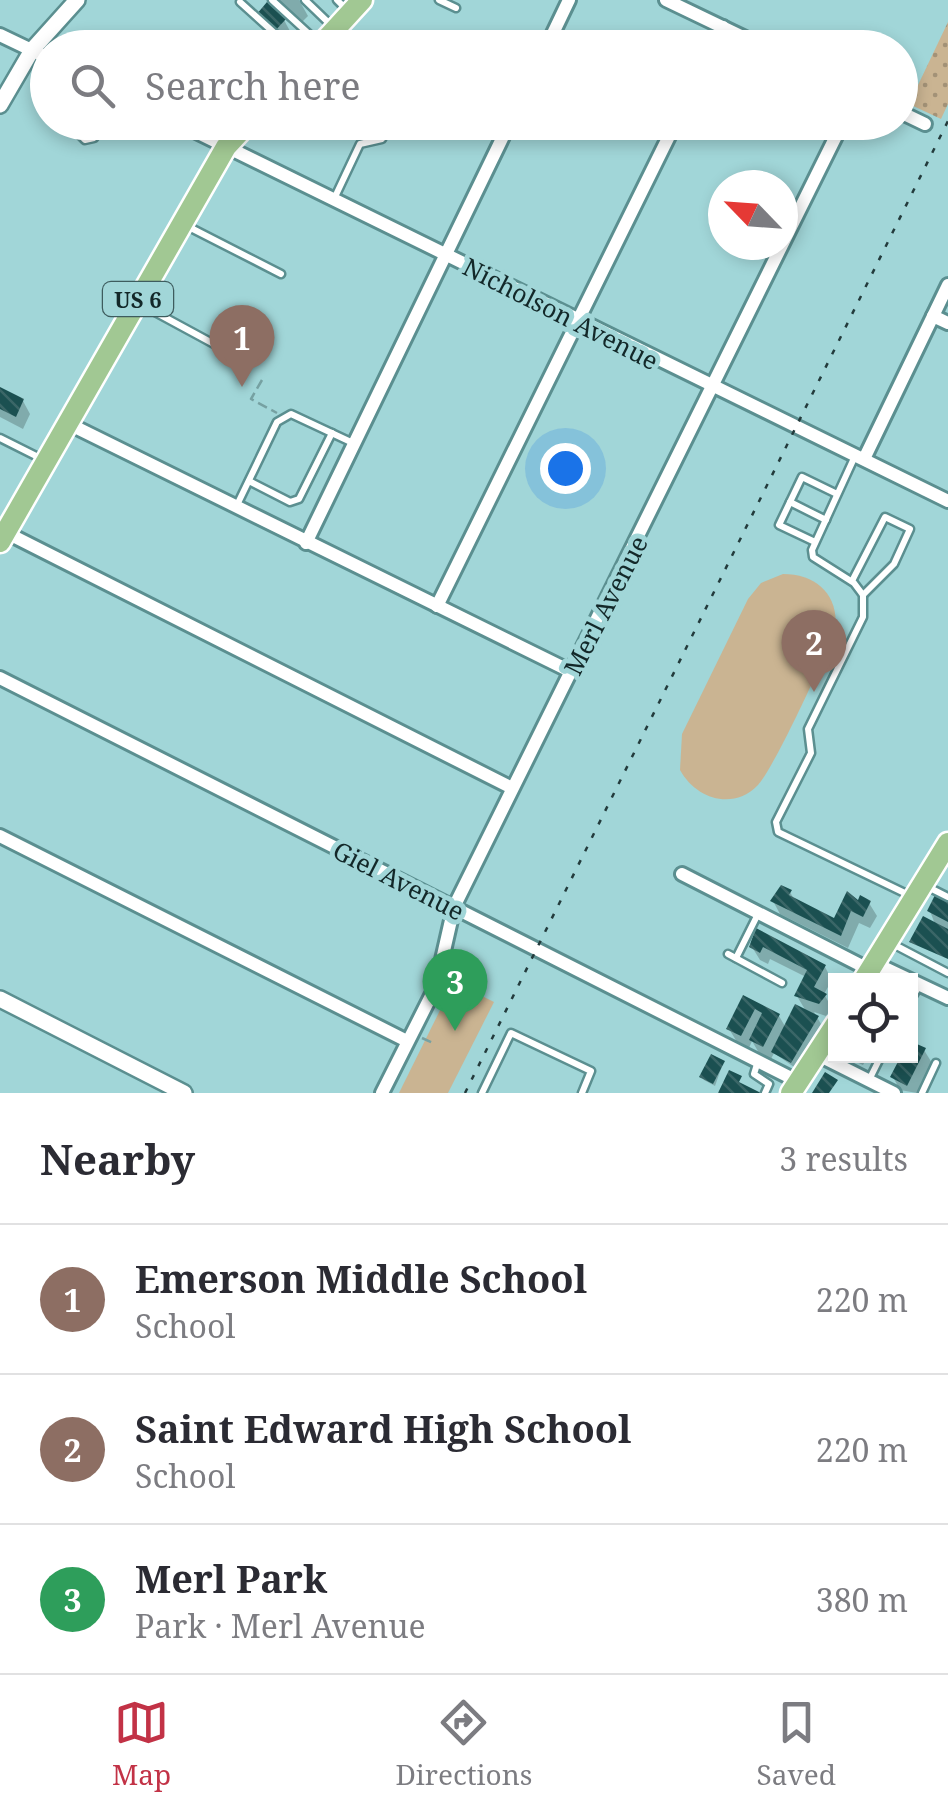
<!DOCTYPE html>
<html lang="en">
<head>
<meta charset="utf-8">
<style>
  body { margin:0; font-family:"Noto Serif",serif; background:#f7f7f7; color:#2b2b33 }
  .controls { position:absolute; right:30px; bottom:30px; display:grid; overflow:hidden; border-radius:0px; box-shadow:0 5px 15px #0003 }
  .controls button { width:90px; height:90px; display:grid; place-items:center; padding:0; border:0; border-bottom:2px solid #e1e1e2; background:#fff; color:#2b2b33; font:50px sans-serif }
  .compass { position:absolute; left:708px; top:170px; width:90px; height:90px; border-radius:50%; background:#fff; box-shadow:0 5px 15px #0003; rotate:295deg }
  .you { position:absolute; left:565px; top:468px; width:35px; height:35px; margin:-25px; border:8px solid #fff; border-radius:50%; background:#1a73e8; box-shadow:0 0 0 15px #1a73e833 }
  .badge { display:grid; place-items:center; width:65px; height:65px; border-radius:50%; background:#c23246; color:#fff; font-size:32px; font-weight:700 }
  .pin { position:absolute; translate:-50% -82px; filter:drop-shadow(0 2px 5px #0008) }
  .pin::after { content:''; position:absolute; top:52px; width:35px; height:30px; background:inherit; clip-path:polygon(0 0,100% 0,50% 100%) }
  .list { margin:0; padding:0; list-style:none }
  h2 { display:flex; justify-content:space-between; align-items:center; height:130px; margin:0; padding:0 40px; font-size:42px }
  h2 small { font-size:32px; font-weight:400; color:#7c7c81 }
  .list li { display:grid; grid-template-columns:65px 1fr auto; gap:30px; align-items:center; box-sizing:border-box; height:150px; padding:0 40px; border-top:2px solid #e1e1e2 }
  .list b { display:block; font-size:38px; white-space:nowrap }
  .list p { margin:0; font-size:32px; white-space:nowrap; color:#7c7c81 }
  .list em { font-size:32px; font-style:normal; color:#7c7c81 }
  .icon { flex:none; width:55px; height:55px; fill:none; stroke:currentColor; stroke-width:2; stroke-linecap:round; stroke-linejoin:round }
  .map { position:relative; flex:none; width:948px; height:1093px; overflow:hidden }
  .search { position:absolute; background:#fff; box-shadow:0 5px 15px #0003; left:30px; right:30px; top:30px; height:110px; display:flex; align-items:center; gap:25px; box-sizing:border-box; padding:0 35px; border-radius:55px; color:#7c7c81; font-size:38px }
  .sheet { height:580px; background:#fff }
  nav { display:flex; justify-content:space-around; align-items:center; box-sizing:border-box; height:140px; border-top:2px solid #e1e1e2; background:#fff; font-size:28px; color:#7c7c81 }
  nav a { display:grid; justify-items:center; gap:5px }
  nav .on { color:#c23246 }
  .map>svg:first-child { display:block }
  .grass { fill:url(#grass-dots) }
  .park { fill:#cab492 }
  .shadow { fill:#0003 }
  .building { fill:url(#building-back-hatch) }
  .lines { fill:none; stroke-linecap:round; stroke-linejoin:round }
  .service-casing { stroke:#5b8f90; stroke-width:11 }
  .minor-casing { stroke:#5b8f90; stroke-width:18 }
  .tertiary-casing { stroke:#5b8f90; stroke-width:20 }
  .primary-casing { stroke:#fff; stroke-width:25 }
  .path { stroke:#76a1a2; stroke-width:2.5; stroke-dasharray:10 5; stroke-linecap:butt }
  .service { stroke:#fff; stroke-width:6 }
  .minor { stroke:#fff; stroke-width:12 }
  .tertiary { stroke:#fff; stroke-width:15 }
  .primary { stroke:#a1c893; stroke-width:20 }
  .rail { stroke:#233b3c; stroke-width:2.5; stroke-dasharray:5 10; stroke-linecap:butt }
  .labels { text-anchor:middle; dominant-baseline:central; stroke-width:10; stroke-linejoin:round; paint-order:stroke }
  .shield { fill:#a1d6d8; stroke:#3e5c5e; stroke-width:2.5 }
  .shield-label { font-size:22px; font-weight:bold; fill:#132829 }
  .street-label { font-size:25px; fill:#132829; stroke:#a1d6d8 }
</style>
</head>
<body>
<div class="map">
<svg width="948" height="1093" viewBox="0 0 948 1093">
  <defs>
    <pattern id="grass-dots" width="8" height="8" patternUnits="userSpaceOnUse" patternTransform="scale(2.5)"><rect width="8" height="8" fill="#cab492"/><path d="M2 2h.1M6 6h.1" fill="none" stroke="#a39277" stroke-width="1.8" stroke-linecap="round"/></pattern>
    <pattern id="building-back-hatch" width="6" height="6" patternUnits="userSpaceOnUse" patternTransform="scale(2.5)"><rect width="6" height="6" fill="#1b5051"/><path d="M-1 5l2 2M0 0l6 6M5-1l2 2" fill="none" stroke="#3a6667"/></pattern>
  </defs>
  <rect width="100%" height="100%" fill="#a1d6d8"/>
  <!-- grass -->
  <path class="grass" d="M 948,22 L 948,104 L 941,119 L 909,104 Z"/>
  <!-- park -->
  <g class="park">
    <path d="M 783,574 C 817,574 840,596 835,631 C 824,659 775,766 758,785 C 733,811 696,799 680,770 L 682,734 L 748,599 L 761,583 Z"/>
    <path d="M 454,982 L 494,1002 L 448,1093 L 399,1093 Z"/>
  </g>
  <!-- shadow -->
  <g class="shadow">
    <path d="M 273,0 L 299,0 L 308,16 L 299,25 Z"/>
    <path d="M 284,20 L 291,33 L 282,43 L 266,28 Z"/>
    <path d="M 0,390 L 23,401 L 30,414 L 23,429 L 0,417 Z"/>
    <path d="M 790,892 L 795,901 L 835,921 L 859,904 L 869,903 L 877,916 L 870,928 L 859,923 L 848,948 L 780,914 L 773,901 Z"/>
    <path d="M 948,905 L 948,959 L 930,911 Z"/>
    <path d="M 757,932 L 825,967 L 832,980 L 824,994 L 832,1008 L 826,1016 L 814,1012 L 821,1024 L 794,1067 L 774,1053 L 771,1059 L 759,1053 L 752,1041 L 749,1048 L 737,1042 L 729,1029 L 745,998 L 779,1016 L 786,1028 L 807,1013 L 797,996 L 806,977 L 770,959 L 768,964 L 760,960 L 752,947 Z"/>
    <path d="M 924,1050 L 932,1063 L 917,1093 L 900,1090 L 893,1077 L 904,1056 Z"/>
    <path d="M 843,1056 L 868,1056 L 863,1065 Z"/>
    <path d="M 723,1063 L 715,1086 L 704,1080 L 702,1077 Z"/>
  </g>
  <!-- building -->
  <g class="building">
    <path d="M 267,2 L 286,19 L 274,32 L 256,15 Z"/>
    <path d="M 0,387 L 24,399 L 16,417 L 0,409 Z"/>
    <path d="M 781,885 L 792,890 L 789,895 L 834,918 L 847,891 L 858,900 L 860,895 L 871,901 L 863,917 L 851,911 L 841,936 L 770,901 Z"/>
    <path d="M 935,895 L 948,902 L 948,922 L 927,911 Z"/>
    <path d="M 923,916 L 948,929 L 948,959 L 909,942 Z"/>
    <path d="M 756,928 L 826,965 L 814,987 L 827,994 L 819,1004 L 794,996 L 807,970 L 763,947 L 760,953 L 749,947 Z"/>
    <path d="M 743,995 L 780,1014 L 763,1047 L 749,1040 L 762,1013 L 755,1009 L 741,1036 L 726,1029 Z"/>
    <path d="M 795,1004 L 819,1016 L 791,1063 L 771,1052 Z"/>
    <path d="M 910,1041 L 926,1048 L 907,1086 L 890,1077 L 901,1056 L 910,1056 Z"/>
    <path d="M 711,1054 L 725,1061 L 713,1084 L 699,1077 Z"/>
    <path d="M 729,1070 L 742,1076 L 739,1082 L 761,1093 L 718,1093 Z"/>
    <path d="M 825,1072 L 838,1080 L 829,1093 L 812,1093 Z"/>
  </g>
  <g class="lines">
    <!-- service casing -->
    <g class="service-casing">
      <g id="service">
        <path d="M 272,0 L 320,44"/>
        <path d="M 305,0 L 334,28"/>
        <path d="M 337,0 L 349,12"/>
        <path d="M 439,0 L 456,8"/>
        <path d="M 240,2 L 291,48"/>
        <path d="M 82,122 L 78,133 L 85,140 L 94,138 L 104,122"/>
        <path d="M 334,199 L 360,144 L 382,139 L 390,122"/>
        <path d="M 187,226 L 281,274"/>
        <path d="M 142,305 L 238,357 L 260,352"/>
        <path d="M 0,438 L 44,460"/>
        <path d="M 855,456 L 812,550 L 813,557 L 854,583 L 863,595 L 863,617 L 808,729 L 811,753 L 776,822 L 778,832 L 913,897"/>
        <path d="M 249,481 L 290,502 L 299,499 L 332,433"/>
        <path d="M 790,502 L 826,520"/>
        <path d="M 237,505 L 277,422 L 291,414 L 353,443"/>
        <path d="M 815,542 L 779,525 L 802,477 L 837,494"/>
        <path d="M 852,581 L 885,517 L 910,529 L 894,564 L 863,595"/>
        <path d="M 928,887 L 948,897"/>
        <path d="M 889,942 L 948,973"/>
        <path d="M 728,954 L 782,983"/>
        <path d="M 736,958 L 758,914"/>
        <path d="M 910,1001 L 919,986"/>
        <path d="M 758,1061 L 754,1074 L 769,1084 L 765,1093"/>
        <path d="M 869,1080 L 881,1056"/>
        <path d="M 482,1093 L 511,1033 L 591,1071 L 582,1093"/>
        <path d="M 922,1093 L 936,1063"/>
      </g>
    </g>
    <!-- minor casing -->
    <g class="minor-casing">
      <g id="minor">
        <path d="M 666,0 L 766,48"/>
        <path d="M 0,35 L 48,58"/>
        <path d="M 546,48 L 569,0"/>
        <path d="M 713,48 L 723,27"/>
        <path d="M 900,112 L 925,124"/>
        <path d="M 176,122 L 948,501"/>
        <path d="M 933,316 L 948,323"/>
        <path d="M 67,423 L 572,672"/>
        <path d="M 864,459 L 948,285"/>
        <path d="M 5,532 L 512,788"/>
        <path d="M 306,543 L 510,122"/>
        <path d="M 437,606 L 676,122"/>
        <path d="M 0,678 L 799,1082"/>
        <path d="M 0,836 L 407,1041"/>
        <path d="M 682,874 L 870,970"/>
        <path d="M 874,963 L 948,998"/>
        <path d="M 816,1054 L 894,1093"/>
        <path d="M 382,1093 L 436,986 L 454,907 L 843,122"/>
      </g>
    </g>
    <!-- tertiary casing -->
    <g class="tertiary-casing">
      <g id="tertiary">
        <path d="M 0,105 L 32,50 L 77,0"/>
        <path d="M 0,999 L 184,1093"/>
      </g>
    </g>
    <!-- primary casing -->
    <g class="primary-casing">
      <g id="primary">
        <path d="M 318,48 L 362,0"/>
        <path d="M 0,542 L 226,147 L 249,122"/>
        <path d="M 863,981 L 948,843"/>
        <path d="M 791,1093 L 836,1024"/>
      </g>
    </g>
    <!-- path -->
    <g class="path">
      <path d="M 262,380 L 251,399 L 277,413"/>
      <path d="M 422,1038 L 435,1044"/>
    </g>
    <!-- service -->
    <use href="#service" class="service"/>
    <!-- minor -->
    <use href="#minor" class="minor"/>
    <!-- tertiary -->
    <use href="#tertiary" class="tertiary"/>
    <!-- primary -->
    <use href="#primary" class="primary"/>
    <!-- rail -->
    <path class="rail" d="M 465,1093 L 948,121"/>
  </g>
  <g class="labels">
    <!-- shield labels -->
    <rect class="shield" x="103" y="282" width="70" height="34" rx="8"/>
    <g class="shield-label">
      <text x="138" y="299">US 6</text>
    </g>
    <!-- street labels -->
    <g class="street-label">
      <text transform="translate(561 313) rotate(27)">Nicholson Avenue</text>
      <text transform="translate(605 605) rotate(-63)">Merl Avenue</text>
      <text transform="translate(399 880) rotate(27)">Giel Avenue</text>
    </g>
  </g>
</svg>
<div class="controls">
<button><svg class="icon" aria-label="locate" viewBox="0 0 24 24"><circle cx="12" cy="12" r="6"/><path d="M12 2v4M12 18v4M2 12h4M18 12h4"/></svg></button>
</div>
<svg class="compass" viewBox="-18 -18 36 36"><path d="M0-13l5 13h-10z" fill="#e53935"/><path d="M0 13l5-13h-10z" fill="#7c7c81"/></svg>
<div class="you"></div>
<div class="pin badge" style="left:242px;top:387px;background:#8d6e63">1</div>
<div class="pin badge" style="left:814px;top:692px;background:#8d6e63">2</div>
<div class="pin badge" style="left:455px;top:1031px;background:#2e9e5b">3</div>
<div class="search"><svg class="icon" aria-label="search" viewBox="0 0 24 24"><circle cx="10" cy="10" r="6"/><path d="M15 15l6 6"/></svg>Search here</div>
</div>
<section class="sheet">
<h2>Nearby<small>3 results</small></h2>
<ul class="list">
<li><span class="badge" style="background:#8d6e63">1</span><div><b>Emerson Middle School</b><p>School</p></div><em>220 m</em></li>
<li><span class="badge" style="background:#8d6e63">2</span><div><b>Saint Edward High School</b><p>School</p></div><em>220 m</em></li>
<li><span class="badge" style="background:#2e9e5b">3</span><div><b>Merl Park</b><p>Park · Merl Avenue</p></div><em>380 m</em></li>
</ul>
</section>
<nav>
<a class="on"><svg class="icon" aria-label="map" viewBox="0 0 24 24"><path d="M3 6l6-2 6 2 6-2v14l-6 2-6-2-6 2zM9 4v14M15 6v14"/></svg>Map</a>
<a><svg class="icon" aria-label="directions" viewBox="0 0 24 24"><path d="M12 3l9 9-9 9-9-9zM9 14v-3h6M13 9l2 2-2 2"/></svg>Directions</a>
<a><svg class="icon" aria-label="saved" viewBox="0 0 24 24"><path d="M7 4h10v16l-5-4-5 4z"/></svg>Saved</a>
</nav>
</body>
</html>
